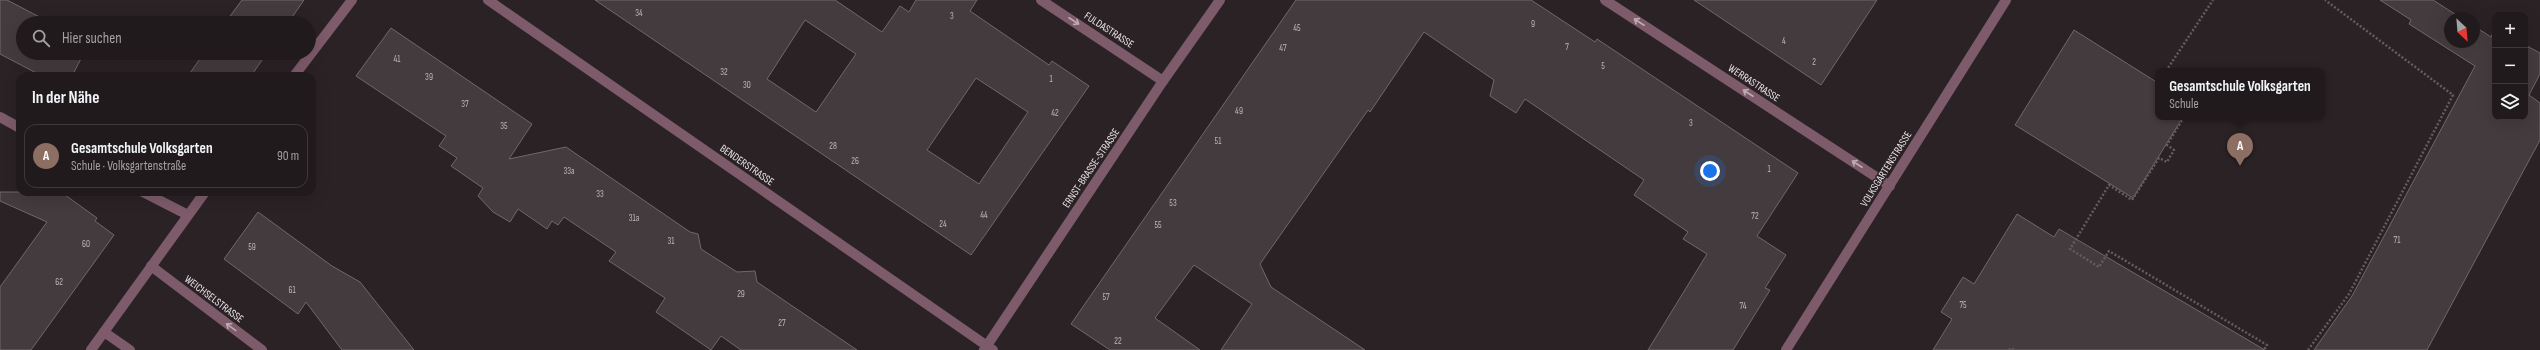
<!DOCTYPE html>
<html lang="de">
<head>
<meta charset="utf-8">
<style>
  body { margin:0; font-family:"Sofia Sans Condensed",sans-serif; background:#282325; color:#f1f3f6 }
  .controls { position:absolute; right:12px; top:12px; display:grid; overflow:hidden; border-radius:8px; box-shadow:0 4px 16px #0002 }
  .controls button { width:36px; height:36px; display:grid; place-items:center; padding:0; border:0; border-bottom:1px solid #3d383b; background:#201a1c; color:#f1f3f6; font:20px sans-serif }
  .compass { position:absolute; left:2444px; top:12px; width:36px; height:36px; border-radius:50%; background:#201a1c; box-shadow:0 4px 16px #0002; rotate:154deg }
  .you { position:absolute; left:1710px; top:171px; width:14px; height:14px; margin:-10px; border:3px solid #fff; border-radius:50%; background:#1a73e8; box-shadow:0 0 0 6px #1a73e833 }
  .badge { display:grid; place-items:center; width:26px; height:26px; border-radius:50%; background:#7c3aed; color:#fff; font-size:13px; font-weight:700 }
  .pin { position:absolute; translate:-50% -33px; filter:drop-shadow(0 1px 2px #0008) }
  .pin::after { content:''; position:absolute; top:21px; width:14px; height:12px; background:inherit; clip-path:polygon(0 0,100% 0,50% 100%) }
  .popup { position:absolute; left:2155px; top:68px; width:170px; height:52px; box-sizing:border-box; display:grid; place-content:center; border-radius:8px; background:#201a1c; filter:drop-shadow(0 1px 3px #0005); font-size:13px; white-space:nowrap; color:#a2a1a3 }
  .popup b { font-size:15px; color:#f1f3f6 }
  .popup::after { content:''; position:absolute; left:50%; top:100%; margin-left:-8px; border:8px solid transparent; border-top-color:#201a1c }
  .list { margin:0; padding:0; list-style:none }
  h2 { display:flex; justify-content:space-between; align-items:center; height:52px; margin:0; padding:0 16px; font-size:17px }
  h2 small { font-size:13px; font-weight:400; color:#a2a1a3 }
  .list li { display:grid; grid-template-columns:26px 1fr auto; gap:12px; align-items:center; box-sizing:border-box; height:64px; margin:0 8px 8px; padding:0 8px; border:1px solid #3d383b; border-radius:12px }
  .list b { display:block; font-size:15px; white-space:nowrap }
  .list p { margin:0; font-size:13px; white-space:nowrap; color:#a2a1a3 }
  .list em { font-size:13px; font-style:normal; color:#a2a1a3 }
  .icon { flex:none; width:22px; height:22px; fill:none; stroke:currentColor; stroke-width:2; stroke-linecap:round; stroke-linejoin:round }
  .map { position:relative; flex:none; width:2540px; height:350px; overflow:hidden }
  .search { position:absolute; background:#201a1c; box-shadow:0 4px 16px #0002; left:16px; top:16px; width:300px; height:44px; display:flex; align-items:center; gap:10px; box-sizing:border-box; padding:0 14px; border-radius:22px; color:#a2a1a3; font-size:15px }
  .panel { position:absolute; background:#201a1c; box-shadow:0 4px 16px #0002; left:16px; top:72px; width:300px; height:124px; border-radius:12px }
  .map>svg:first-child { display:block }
  .building { fill:#443b3f; stroke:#72676b; fill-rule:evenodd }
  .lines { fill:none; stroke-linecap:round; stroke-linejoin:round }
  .path { stroke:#645c5f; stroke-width:2.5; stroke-dasharray:2 2; stroke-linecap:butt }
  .minor { stroke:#7d5b6a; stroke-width:10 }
  .oneway { stroke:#bdacb3 }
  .labels { text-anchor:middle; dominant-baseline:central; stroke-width:3; stroke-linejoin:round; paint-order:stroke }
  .number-label { font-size:9px; fill:#bfb8bb }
  .street-label { font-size:11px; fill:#e8e2e4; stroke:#2b2226 }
</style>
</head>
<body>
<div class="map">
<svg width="2540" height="350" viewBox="0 0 2540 350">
  <rect width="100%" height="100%" fill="#2b2226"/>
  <!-- building -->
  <g class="building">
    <path d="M 0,0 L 7,0 L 51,23 L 23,23 L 23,53 L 84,53 L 72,76 L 42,76 L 0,54 Z"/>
    <path d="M 242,0 L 304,0 L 288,23 L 225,23 Z"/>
    <path d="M 595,0 L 835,0 L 882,32 L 900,6 L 909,12 L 916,0 L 977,0 L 970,11 L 1049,65 L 1052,61 L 1089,86 L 971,255 ZM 805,20 L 856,54 L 816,112 L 767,79 ZM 976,78 L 1028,112 L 979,184 L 927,150 Z"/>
    <path d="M 1296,0 L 1531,0 L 1595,42 L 1597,39 L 1798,173 L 1757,236 L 1786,255 L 1765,288 L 1770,290 L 1733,350 L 1648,350 L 1707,254 L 1683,239 L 1688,232 L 1634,195 L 1644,180 L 1525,99 L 1516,113 L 1490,96 L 1494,80 L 1424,32 L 1370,112 L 1368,110 L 1260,264 L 1271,287 L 1365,350 L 1221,350 L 1252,304 L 1194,265 L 1155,318 L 1200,350 L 1110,350 L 1071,324 Z"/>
    <path d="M 1694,0 L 1877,0 L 1821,85 Z"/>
    <path d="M 2380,0 L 2433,0 L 2461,18 L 2450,18 L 2450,42 L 2474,42 L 2474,26 L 2491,37 L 2495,29 L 2495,117 L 2525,117 L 2525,45 L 2540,53 L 2540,74 L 2529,95 L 2540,103 L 2540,140 L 2427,350 L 2314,350 L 2352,296 L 2475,66 L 2409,24 L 2411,20 Z"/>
    <path d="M 391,28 L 532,124 L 509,159 L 566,147 L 690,232 L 698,234 L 701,249 L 737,272 L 755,271 L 757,282 L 857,350 L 741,350 L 721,336 L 711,350 L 656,312 L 665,298 L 609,261 L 616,252 L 564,217 L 558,225 L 552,221 L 547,229 L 518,209 L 510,222 L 493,212 L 478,196 L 483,188 L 451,166 L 457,158 L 439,146 L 446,136 L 356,76 Z"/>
    <path d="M 2074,30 L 2158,83 L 2158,117 L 2183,117 L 2133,198 L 2015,125 Z"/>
    <path d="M 204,53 L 267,53 L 251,76 L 188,76 Z"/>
    <path d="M 0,192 L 61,192 L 97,218 L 95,221 L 114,235 L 31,350 L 0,350 L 0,287 L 47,222 L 0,201 Z"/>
    <path d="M 258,212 L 332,266 L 360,282 L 414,350 L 342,350 L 306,302 L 298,314 L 224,259 Z"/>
    <path d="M 2017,214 L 2054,237 L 2059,229 L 2265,350 L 1933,350 L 1952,319 L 1941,312 L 1963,277 L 1974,284 Z"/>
  </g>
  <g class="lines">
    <!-- path -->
    <g class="path">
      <path d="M 2166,71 L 2213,0"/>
      <path d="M 2184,117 L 2167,145 L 2174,150 L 2167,162 L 2159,158 L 2132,200 L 2109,185 L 2070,249 L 2099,267 L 2109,251 L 2267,345 L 2264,350"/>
      <path d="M 2009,350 L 2011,348 L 2014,350"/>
      <path d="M 2308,350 L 2349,294 L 2453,95 L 2325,0"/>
    </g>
    <!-- minor -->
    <g class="minor">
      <path d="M 488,0 L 993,350"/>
      <path d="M 1041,0 L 1163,81"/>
      <path d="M 1605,0 L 1890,186"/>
      <path d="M 294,76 L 352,0"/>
      <path d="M 0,117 L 20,128"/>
      <path d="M 143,192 L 188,215"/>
      <path d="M 151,266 L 262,350"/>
      <path d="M 104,332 L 130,350"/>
      <path d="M 91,350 L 205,192"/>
      <path d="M 984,350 L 1163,81 L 1220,0"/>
      <path d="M 1786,350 L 2006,0"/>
    </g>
  </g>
  <!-- one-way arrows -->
  <defs><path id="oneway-shaft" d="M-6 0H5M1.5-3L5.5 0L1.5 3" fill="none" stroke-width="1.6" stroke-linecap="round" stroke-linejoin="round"/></defs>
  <g class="oneway">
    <use href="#oneway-shaft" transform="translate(1074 21) rotate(33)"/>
    <use href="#oneway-shaft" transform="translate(1639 22) rotate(-147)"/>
    <use href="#oneway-shaft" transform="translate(1748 93) rotate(-147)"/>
    <use href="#oneway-shaft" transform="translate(1857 164) rotate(-147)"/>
    <use href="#oneway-shaft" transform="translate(231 327) rotate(-144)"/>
  </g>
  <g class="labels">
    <!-- number labels -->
    <g class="number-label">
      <text x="639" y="13">34</text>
      <text x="952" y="16">3</text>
      <text x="1533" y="24">9</text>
      <text x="1297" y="28">45</text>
      <text x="1784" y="41">4</text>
      <text x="1567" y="47">7</text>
      <text x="1283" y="48">47</text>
      <text x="397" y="59">41</text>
      <text x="1814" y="62">2</text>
      <text x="1603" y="66">5</text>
      <text x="724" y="72">32</text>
      <text x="429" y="77">39</text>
      <text x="1051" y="79">1</text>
      <text x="747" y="85">30</text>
      <text x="465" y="104">37</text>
      <text x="1239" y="111">49</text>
      <text x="1055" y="113">42</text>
      <text x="1691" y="123">3</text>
      <text x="504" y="126">35</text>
      <text x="1218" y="141">51</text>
      <text x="833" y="146">28</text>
      <text x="855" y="161">26</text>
      <text x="1769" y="169">1</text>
      <text x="569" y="171">33a</text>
      <text x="600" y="194">33</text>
      <text x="1173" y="203">53</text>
      <text x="984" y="215">44</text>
      <text x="1755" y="216">72</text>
      <text x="634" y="218">31a</text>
      <text x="943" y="224">24</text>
      <text x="1158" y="225">55</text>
      <text x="2397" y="240">71</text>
      <text x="671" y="241">31</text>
      <text x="86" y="244">60</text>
      <text x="252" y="247">59</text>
      <text x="59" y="282">62</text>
      <text x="292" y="290">61</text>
      <text x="741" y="294">29</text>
      <text x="1106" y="297">57</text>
      <text x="1963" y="305">75</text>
      <text x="1743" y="306">74</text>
      <text x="782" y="323">27</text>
      <text x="1118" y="341">22</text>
    </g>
    <!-- street labels -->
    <g class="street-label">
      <text transform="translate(1109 30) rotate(33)">FULDASTRASSE</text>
      <text transform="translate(1754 83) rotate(33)">WERRASTRASSE</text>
      <text transform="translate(747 165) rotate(35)">BENDERSTRASSE</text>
      <text transform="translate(1091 168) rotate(-56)">ERNST-BRASSE-STRASSE</text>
      <text transform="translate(1886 169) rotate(-58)">VOLKSGARTENSTRASSE</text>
      <text transform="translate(214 299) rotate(37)">WEICHSELSTRASSE</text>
    </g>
  </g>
</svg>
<div class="controls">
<button>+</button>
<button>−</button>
<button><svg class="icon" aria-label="layers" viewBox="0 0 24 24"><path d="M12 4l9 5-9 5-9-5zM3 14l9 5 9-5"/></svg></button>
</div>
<svg class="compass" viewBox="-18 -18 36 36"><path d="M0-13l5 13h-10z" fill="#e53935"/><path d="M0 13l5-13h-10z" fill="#a2a1a3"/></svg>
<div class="you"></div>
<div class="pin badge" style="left:2240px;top:166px;background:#8d6e63">A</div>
<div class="popup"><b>Gesamtschule Volksgarten</b>Schule</div>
<div class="search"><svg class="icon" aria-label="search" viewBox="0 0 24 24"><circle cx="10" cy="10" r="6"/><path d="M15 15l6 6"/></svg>Hier suchen</div>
<section class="panel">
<h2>In der Nähe<small></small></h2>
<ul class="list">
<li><span class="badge" style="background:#8d6e63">A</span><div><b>Gesamtschule Volksgarten</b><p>Schule · Volksgartenstraße</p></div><em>90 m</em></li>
</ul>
</section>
</div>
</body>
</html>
